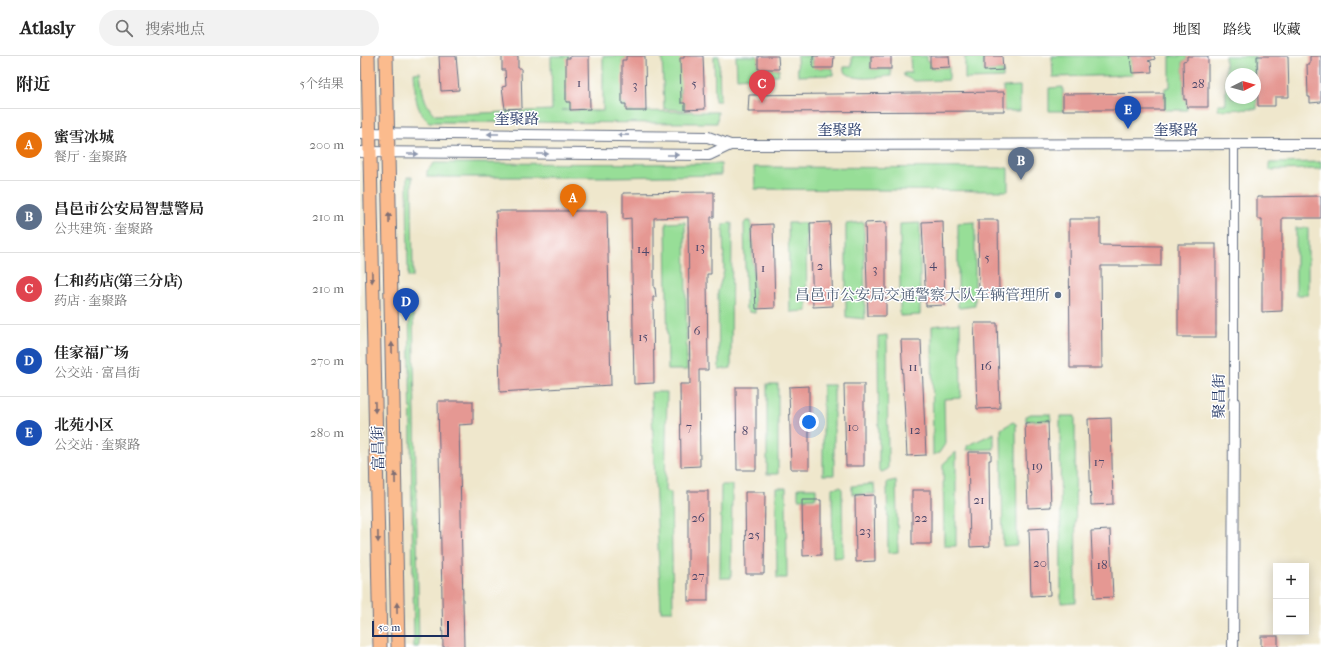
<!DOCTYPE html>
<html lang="zh">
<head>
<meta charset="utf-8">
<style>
  body { margin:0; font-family:"IM FELL French Canon","Noto Serif SC",serif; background:#f2f2f2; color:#222 }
  .controls { position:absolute; right:12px; bottom:12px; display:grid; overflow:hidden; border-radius:0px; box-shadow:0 2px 10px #0003 }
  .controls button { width:36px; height:36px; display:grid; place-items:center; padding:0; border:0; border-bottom:1px solid #e0e0e0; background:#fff; color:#222; font:20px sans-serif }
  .compass { position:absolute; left:865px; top:12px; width:36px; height:36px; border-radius:50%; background:#fff; box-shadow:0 2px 10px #0003; rotate:84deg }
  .scale { position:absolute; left:12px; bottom:10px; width:77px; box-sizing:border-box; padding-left:4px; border:2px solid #1b2f5e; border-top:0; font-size:11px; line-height:14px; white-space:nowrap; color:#1b2f5e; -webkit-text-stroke:3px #fff; paint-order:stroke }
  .you { position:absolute; left:449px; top:366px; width:14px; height:14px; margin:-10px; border:3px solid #fff; border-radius:50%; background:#1a73e8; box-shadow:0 0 0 6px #1a73e833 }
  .badge { display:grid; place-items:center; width:26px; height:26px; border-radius:50%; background:#d93025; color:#fff; font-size:13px; font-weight:700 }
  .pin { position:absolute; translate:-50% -33px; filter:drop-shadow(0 1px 2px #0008) }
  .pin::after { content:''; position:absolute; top:21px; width:14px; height:12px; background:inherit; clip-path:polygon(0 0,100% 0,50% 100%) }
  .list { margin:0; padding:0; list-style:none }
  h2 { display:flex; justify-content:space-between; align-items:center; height:52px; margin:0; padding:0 16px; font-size:17px }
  h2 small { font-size:13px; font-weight:400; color:#767676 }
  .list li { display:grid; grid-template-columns:26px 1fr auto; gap:12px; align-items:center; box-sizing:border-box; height:72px; padding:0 16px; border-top:1px solid #e0e0e0 }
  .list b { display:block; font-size:15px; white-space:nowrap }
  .list p { margin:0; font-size:13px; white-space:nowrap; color:#767676 }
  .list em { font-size:13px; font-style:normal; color:#767676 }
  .icon { flex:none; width:22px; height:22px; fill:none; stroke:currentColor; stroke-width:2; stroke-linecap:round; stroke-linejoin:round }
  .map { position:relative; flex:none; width:961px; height:591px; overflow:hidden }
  header { display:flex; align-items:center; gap:24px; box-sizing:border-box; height:56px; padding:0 20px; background:#fff; border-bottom:1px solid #e0e0e0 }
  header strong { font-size:19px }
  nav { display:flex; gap:22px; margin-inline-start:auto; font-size:14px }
  .search { width:280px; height:36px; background:#f2f2f2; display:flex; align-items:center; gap:10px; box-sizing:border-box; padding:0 14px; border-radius:22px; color:#767676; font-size:15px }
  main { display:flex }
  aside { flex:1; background:#fff }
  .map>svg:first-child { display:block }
  .green { fill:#97de97; stroke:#59867a; fill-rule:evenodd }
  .building { fill:#e59893 }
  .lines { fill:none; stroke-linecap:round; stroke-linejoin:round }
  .minor-casing { stroke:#656f84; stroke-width:10 }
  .tertiary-casing { stroke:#656f84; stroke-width:12 }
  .primary-casing { stroke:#656f84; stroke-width:15 }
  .minor { stroke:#fff; stroke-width:8 }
  .tertiary { stroke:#fff; stroke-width:10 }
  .primary { stroke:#fbbb8d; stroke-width:13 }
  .oneway { fill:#8d97ae }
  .oneway2 { fill:#806e73 }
  .service-dot { fill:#5c6f8a; stroke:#fff; stroke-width:1.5 }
  .labels { text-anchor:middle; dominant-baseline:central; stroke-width:3; stroke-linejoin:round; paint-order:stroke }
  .number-label { font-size:13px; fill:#4e496b }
  .street-label { font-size:15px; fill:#1b2f5e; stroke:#fff }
  .service-label { font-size:15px; fill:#4e5e75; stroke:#fff; text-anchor:end }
</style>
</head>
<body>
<header>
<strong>Atlasly</strong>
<div class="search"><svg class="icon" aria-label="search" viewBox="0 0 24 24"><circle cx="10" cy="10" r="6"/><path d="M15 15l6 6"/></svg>搜索地点</div>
<nav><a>地图</a><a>路线</a><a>收藏</a></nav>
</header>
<main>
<aside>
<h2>附近<small>5个结果</small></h2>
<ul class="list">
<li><span class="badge" style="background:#e8710a">A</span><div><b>蜜雪冰城</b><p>餐厅 · 奎聚路</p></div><em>200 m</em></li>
<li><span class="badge" style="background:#5c6f8a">B</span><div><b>昌邑市公安局智慧警局</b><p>公共建筑 · 奎聚路</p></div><em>210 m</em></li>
<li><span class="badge" style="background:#e0444e">C</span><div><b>仁和药店(第三分店)</b><p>药店 · 奎聚路</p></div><em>210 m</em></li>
<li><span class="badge" style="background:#1a4fb4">D</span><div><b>佳家福广场</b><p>公交站 · 富昌街</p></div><em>270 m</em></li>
<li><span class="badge" style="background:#1a4fb4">E</span><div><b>北苑小区</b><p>公交站 · 奎聚路</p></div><em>280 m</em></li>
</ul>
</aside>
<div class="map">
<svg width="961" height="591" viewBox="0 0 961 591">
  <rect width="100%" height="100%" fill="#fff"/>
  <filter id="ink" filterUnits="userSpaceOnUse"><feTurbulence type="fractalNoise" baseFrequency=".025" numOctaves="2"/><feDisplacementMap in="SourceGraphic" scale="8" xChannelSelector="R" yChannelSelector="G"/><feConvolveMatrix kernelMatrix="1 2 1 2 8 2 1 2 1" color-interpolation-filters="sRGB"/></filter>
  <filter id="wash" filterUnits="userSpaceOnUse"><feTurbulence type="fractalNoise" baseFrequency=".012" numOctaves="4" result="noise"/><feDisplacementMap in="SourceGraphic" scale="16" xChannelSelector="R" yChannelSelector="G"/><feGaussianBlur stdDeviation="0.9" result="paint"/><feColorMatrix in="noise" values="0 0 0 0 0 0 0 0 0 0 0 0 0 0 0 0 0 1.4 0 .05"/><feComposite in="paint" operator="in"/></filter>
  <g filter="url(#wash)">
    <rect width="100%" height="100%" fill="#efe7cc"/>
    <!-- green -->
    <g class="green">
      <path d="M 191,0 L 210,0 L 206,32 L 206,46 L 210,46 L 210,54 L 202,54 L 243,55 L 243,0 L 266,0 L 266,4 L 262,4 L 265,34 L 262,34 L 262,48 L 266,48 L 266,55 L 358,56 L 357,67 L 69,66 C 53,52 56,36 54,17 L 60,16 C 62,32 63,48 75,59 L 192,54 Z"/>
      <path d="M 302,0 L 324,0 L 324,32 L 320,33 L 321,46 L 325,47 L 325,54 L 304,53 Z"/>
      <path d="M 354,0 L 359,0 L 360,45 L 355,45 Z"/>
      <path d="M 376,0 L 398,0 L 398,13 L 419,13 L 418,19 L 377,22 Z"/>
      <path d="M 437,0 L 451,0 L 454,12 L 473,12 L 473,19 L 438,20 Z"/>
      <path d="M 492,0 L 511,0 L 511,13 L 531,13 L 531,20 C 517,21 494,26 484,15 L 484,11 L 492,11 Z"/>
      <path d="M 550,0 L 567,0 L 567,5 L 570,5 L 570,12 L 589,11 L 589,24 L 554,25 L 544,20 L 544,17 L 551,17 Z"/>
      <path d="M 605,0 L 624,0 L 624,15 L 643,14 L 643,22 L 605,23 Z"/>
      <path d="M 692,0 L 770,0 L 773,19 L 693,21 Z"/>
      <path d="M 810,0 L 827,0 L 827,4 L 823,5 L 824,43 L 826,43 L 827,54 L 804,54 L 805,32 L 810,31 Z"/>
      <path d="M 865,0 L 895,0 L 897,53 L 858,54 L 858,48 L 866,48 ZM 871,18 L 895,18 L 895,42 L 871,42 Z"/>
      <path d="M 660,30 L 660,55 L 644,55 L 643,31 Z"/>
      <path d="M 703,31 L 703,55 L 689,55 L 689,32 Z"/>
      <path d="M 961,106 L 961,113 L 909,114 L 909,107 Z"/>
      <path d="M 74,107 L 361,108 L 361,119 L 252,121 L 67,121 L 67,115 Z"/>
      <path d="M 394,111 L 648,112 L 648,135 L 395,133 Z"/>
      <path d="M 47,121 L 52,121 L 52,135 L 53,221 L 48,221 Z"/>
      <path d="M 386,165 L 391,165 L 395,257 L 389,256 L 386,253 L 384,168 Z"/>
      <path d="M 325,166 L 327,314 L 308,314 L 306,167 Z"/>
      <path d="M 504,166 L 505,263 L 486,261 L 486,168 Z"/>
      <path d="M 615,166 L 615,250 L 600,252 L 598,251 L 598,167 Z"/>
      <path d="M 372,167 L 371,312 L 359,314 L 358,235 L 364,215 L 363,168 Z"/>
      <path d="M 428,167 L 446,167 L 447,255 L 430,256 Z"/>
      <path d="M 560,167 L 560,259 L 540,260 L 540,168 Z"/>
      <rect x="936" y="172" width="12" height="67"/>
      <path d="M 49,246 L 53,246 L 59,591 L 54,591 Z"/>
      <path d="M 600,267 L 601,342 L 584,343 L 585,388 L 579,397 L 573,399 L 572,270 Z"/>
      <path d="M 527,279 L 528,413 L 522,416 L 519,414 L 518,280 Z"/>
      <rect x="407" y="328" width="11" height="90"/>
      <rect x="463" y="329" width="11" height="90"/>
      <path d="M 291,336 L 307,336 L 305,435 L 311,436 L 313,555 L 301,555 Z"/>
      <path d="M 671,358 L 690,358 L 691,364 L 666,365 L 666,360 Z"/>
      <path d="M 700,360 L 715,360 L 716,546 L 701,547 Z"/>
      <path d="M 653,366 L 656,368 L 657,489 L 643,490 L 641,373 Z"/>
      <path d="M 634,377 L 634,393 L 607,394 L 607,390 Z"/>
      <path d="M 596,396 L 596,490 L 584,490 L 583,408 Z"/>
      <path d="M 536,424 L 538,496 L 528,497 L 527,426 Z"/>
      <path d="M 514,428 L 515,438 L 492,438 L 492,430 Z"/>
      <path d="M 361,429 L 372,429 L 371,522 L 360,522 Z"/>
      <path d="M 480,431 L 482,433 L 483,501 L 473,502 L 472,432 Z"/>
      <path d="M 416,432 L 426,432 L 427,522 L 417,522 Z"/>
      <path d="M 438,432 L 456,432 L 456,442 L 438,443 Z"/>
    </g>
    <g id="blocks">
      <!-- building -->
      <g class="building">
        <path d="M 79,0 L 96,0 L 99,34 L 81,35 Z"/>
        <path d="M 142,0 L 158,0 L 158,12 L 161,12 L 162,52 L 145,53 L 142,31 L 146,30 L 145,14 L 142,14 Z"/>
        <path d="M 210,0 L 229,0 L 230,53 L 210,54 L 210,46 L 206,46 L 206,2 L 210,2 Z"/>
        <path d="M 266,0 L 285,0 L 286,55 L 266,55 L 266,48 L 262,48 L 262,4 L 266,4 Z"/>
        <path d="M 324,0 L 343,0 L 345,53 L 325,54 L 325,47 L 321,47 L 320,2 L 324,2 Z"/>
        <path d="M 398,0 L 418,0 L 419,13 L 398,13 Z"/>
        <path d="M 453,0 L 474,0 L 473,12 L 453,12 Z"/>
        <rect x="511" y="0" width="20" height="13"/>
        <path d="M 570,0 L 589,0 L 590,11 L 570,12 Z"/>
        <path d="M 624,0 L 642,0 L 643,14 L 624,15 Z"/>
        <path d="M 770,0 L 794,0 L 795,3 L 788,5 L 791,6 L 792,16 L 772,17 Z"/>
        <path d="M 827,0 L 848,0 L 848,51 L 827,51 L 826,43 L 824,44 L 823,5 L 827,4 Z"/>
        <path d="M 897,0 L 928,0 L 929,41 L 915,41 L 915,50 L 898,50 Z"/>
        <path d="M 950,0 L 961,0 L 961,46 L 950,47 L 950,41 L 948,41 L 947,8 L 950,8 Z"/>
        <path d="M 644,36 L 644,55 L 388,56 L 389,39 Z"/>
        <path d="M 804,37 L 804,54 L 703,54 L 703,38 Z"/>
        <path d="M 354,136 L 354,161 L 351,161 L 351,218 L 347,218 L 348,314 L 339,314 L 340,410 L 321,411 L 320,328 L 330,328 L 328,161 L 294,162 L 294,232 L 295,232 L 296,241 L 293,241 L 294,327 L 274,328 L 271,162 L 263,163 L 263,137 Z"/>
        <path d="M 961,140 L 961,162 L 922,162 L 922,255 L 902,256 L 902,163 L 897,163 L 897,141 Z"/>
        <path d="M 136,155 L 247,155 L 251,329 L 140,336 Z"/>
        <path d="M 709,163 L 740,163 L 740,189 L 801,190 L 801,210 L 741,210 L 742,312 L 710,312 Z"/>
        <path d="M 618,164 L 638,164 L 639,239 L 619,239 Z"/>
        <path d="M 583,165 L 585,249 L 566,250 L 562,166 Z"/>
        <path d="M 470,166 L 473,250 L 453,251 L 450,167 Z"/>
        <path d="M 526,166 L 526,260 L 508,260 L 505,167 Z"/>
        <path d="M 413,168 L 415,252 L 396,253 L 392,169 Z"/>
        <rect x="818" y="188" width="38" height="93"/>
        <path d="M 614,267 L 637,267 L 640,352 L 617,353 Z"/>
        <path d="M 541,284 L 561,284 L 566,399 L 547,400 Z"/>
        <path d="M 484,328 L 504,328 L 504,410 L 486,410 Z"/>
        <path d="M 449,330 L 449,413 L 431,413 L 429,331 Z"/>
        <path d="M 376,331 L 396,331 L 396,414 L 377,414 Z"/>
        <path d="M 78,345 L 113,345 L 113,368 L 99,369 L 104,591 L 83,591 Z"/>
        <path d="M 751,362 L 753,448 L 731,449 L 728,363 Z"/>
        <path d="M 688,366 L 691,451 L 668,452 L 665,367 Z"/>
        <path d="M 608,396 L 631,396 L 631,404 L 629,404 L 630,490 L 610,491 Z"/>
        <rect x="552" y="434" width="19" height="54"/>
        <rect x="328" y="435" width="20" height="110"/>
        <path d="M 385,436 L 405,436 L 404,518 L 386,518 Z"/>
        <path d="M 514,439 L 515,505 L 496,506 L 495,440 Z"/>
        <path d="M 442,444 L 461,444 L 461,499 L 443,500 Z"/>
        <path d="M 688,472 L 690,539 L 671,540 L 669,473 Z"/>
        <path d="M 750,474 L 753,541 L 734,542 L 731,475 Z"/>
        <rect x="901" y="580" width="17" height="11"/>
      </g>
    </g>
  </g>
  <g filter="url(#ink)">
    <use href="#blocks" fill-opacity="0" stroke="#656f84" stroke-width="1"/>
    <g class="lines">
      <!-- minor casing -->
      <g class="minor-casing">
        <path id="minor" d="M 874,89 L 874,346"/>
      </g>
      <!-- tertiary casing -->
      <g class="tertiary-casing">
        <g id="tertiary">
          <path d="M 0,77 L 348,81 L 370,89 L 961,88"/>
          <path d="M 0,96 L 349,99 L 370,89"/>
          <path d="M 873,591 L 874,346"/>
        </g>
      </g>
      <!-- primary casing -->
      <g class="primary-casing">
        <g id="primary">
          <path d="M 8,0 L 20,591"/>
          <path d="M 26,0 L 38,591"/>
        </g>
      </g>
      <!-- minor -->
      <use href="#minor" class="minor"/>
      <!-- tertiary -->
      <use href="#tertiary" class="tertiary"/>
      <!-- primary -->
      <use href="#primary" class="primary"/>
    </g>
    <!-- one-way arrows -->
    <defs><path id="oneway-solid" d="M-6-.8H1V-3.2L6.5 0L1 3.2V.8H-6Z"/></defs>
    <g class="oneway">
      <use href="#oneway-solid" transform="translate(133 78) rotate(-180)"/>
      <use href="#oneway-solid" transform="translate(263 79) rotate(-179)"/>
      <use href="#oneway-solid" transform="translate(53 98)"/>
      <use href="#oneway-solid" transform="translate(183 98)"/>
      <use href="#oneway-solid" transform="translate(313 99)"/>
    </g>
    <g class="oneway2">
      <use href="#oneway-solid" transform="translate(29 162) rotate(-91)"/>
      <use href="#oneway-solid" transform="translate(12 221) rotate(89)"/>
      <use href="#oneway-solid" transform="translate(32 292) rotate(-91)"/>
      <use href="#oneway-solid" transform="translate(15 351) rotate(89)"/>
      <use href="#oneway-solid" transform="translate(35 422) rotate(-91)"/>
      <use href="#oneway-solid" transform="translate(18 481) rotate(89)"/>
      <use href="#oneway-solid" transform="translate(37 552) rotate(-91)"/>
    </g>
  </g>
  <!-- markers -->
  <circle class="service-dot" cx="698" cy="239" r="4"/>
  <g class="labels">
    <!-- number labels -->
    <g class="number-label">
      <text x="219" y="26">1</text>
      <text x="334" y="27">5</text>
      <text x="838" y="27">28</text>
      <text x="275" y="28">3</text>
      <text x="340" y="190">13</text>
      <text x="283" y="192">14</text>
      <text x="627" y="201">5</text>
      <text x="573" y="207">4</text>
      <text x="460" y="209">2</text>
      <text x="403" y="211">1</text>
      <text x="515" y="212">3</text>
      <text x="337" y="274">6</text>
      <text x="283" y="280">15</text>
      <text x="626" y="309">16</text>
      <text x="553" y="310">11</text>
      <text x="329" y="370">7</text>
      <text x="493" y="370">10</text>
      <text x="555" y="373">12</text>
      <text x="385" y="374">8</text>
      <text x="739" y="405">17</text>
      <text x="677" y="409">19</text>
      <text x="619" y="443">21</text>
      <text x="338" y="461">26</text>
      <text x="561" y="461">22</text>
      <text x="505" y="474">23</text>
      <text x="394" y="478">25</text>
      <text x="680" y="506">20</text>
      <text x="742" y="508">18</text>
      <text x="338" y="519">27</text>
    </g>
    <!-- street labels -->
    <g class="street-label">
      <text x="157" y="63">奎聚路</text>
      <text x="480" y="74">奎聚路</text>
      <text x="816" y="74">奎聚路</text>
      <text transform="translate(859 340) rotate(-90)">聚昌街</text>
      <text transform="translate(18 392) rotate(-91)">富昌街</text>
    </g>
    <!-- service labels -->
    <g class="service-label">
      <text x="690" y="239">昌邑市公安局交通警察大队车辆管理所</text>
    </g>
  </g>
</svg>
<div class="controls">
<button>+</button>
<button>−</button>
</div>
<svg class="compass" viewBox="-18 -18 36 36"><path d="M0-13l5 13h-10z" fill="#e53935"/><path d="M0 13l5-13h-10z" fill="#767676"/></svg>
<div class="scale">50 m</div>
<div class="you"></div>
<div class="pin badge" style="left:213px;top:161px;background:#e8710a">A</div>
<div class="pin badge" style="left:661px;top:124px;background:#5c6f8a">B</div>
<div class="pin badge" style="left:402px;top:47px;background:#e0444e">C</div>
<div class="pin badge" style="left:46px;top:265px;background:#1a4fb4">D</div>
<div class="pin badge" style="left:768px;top:73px;background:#1a4fb4">E</div>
</div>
</main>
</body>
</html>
